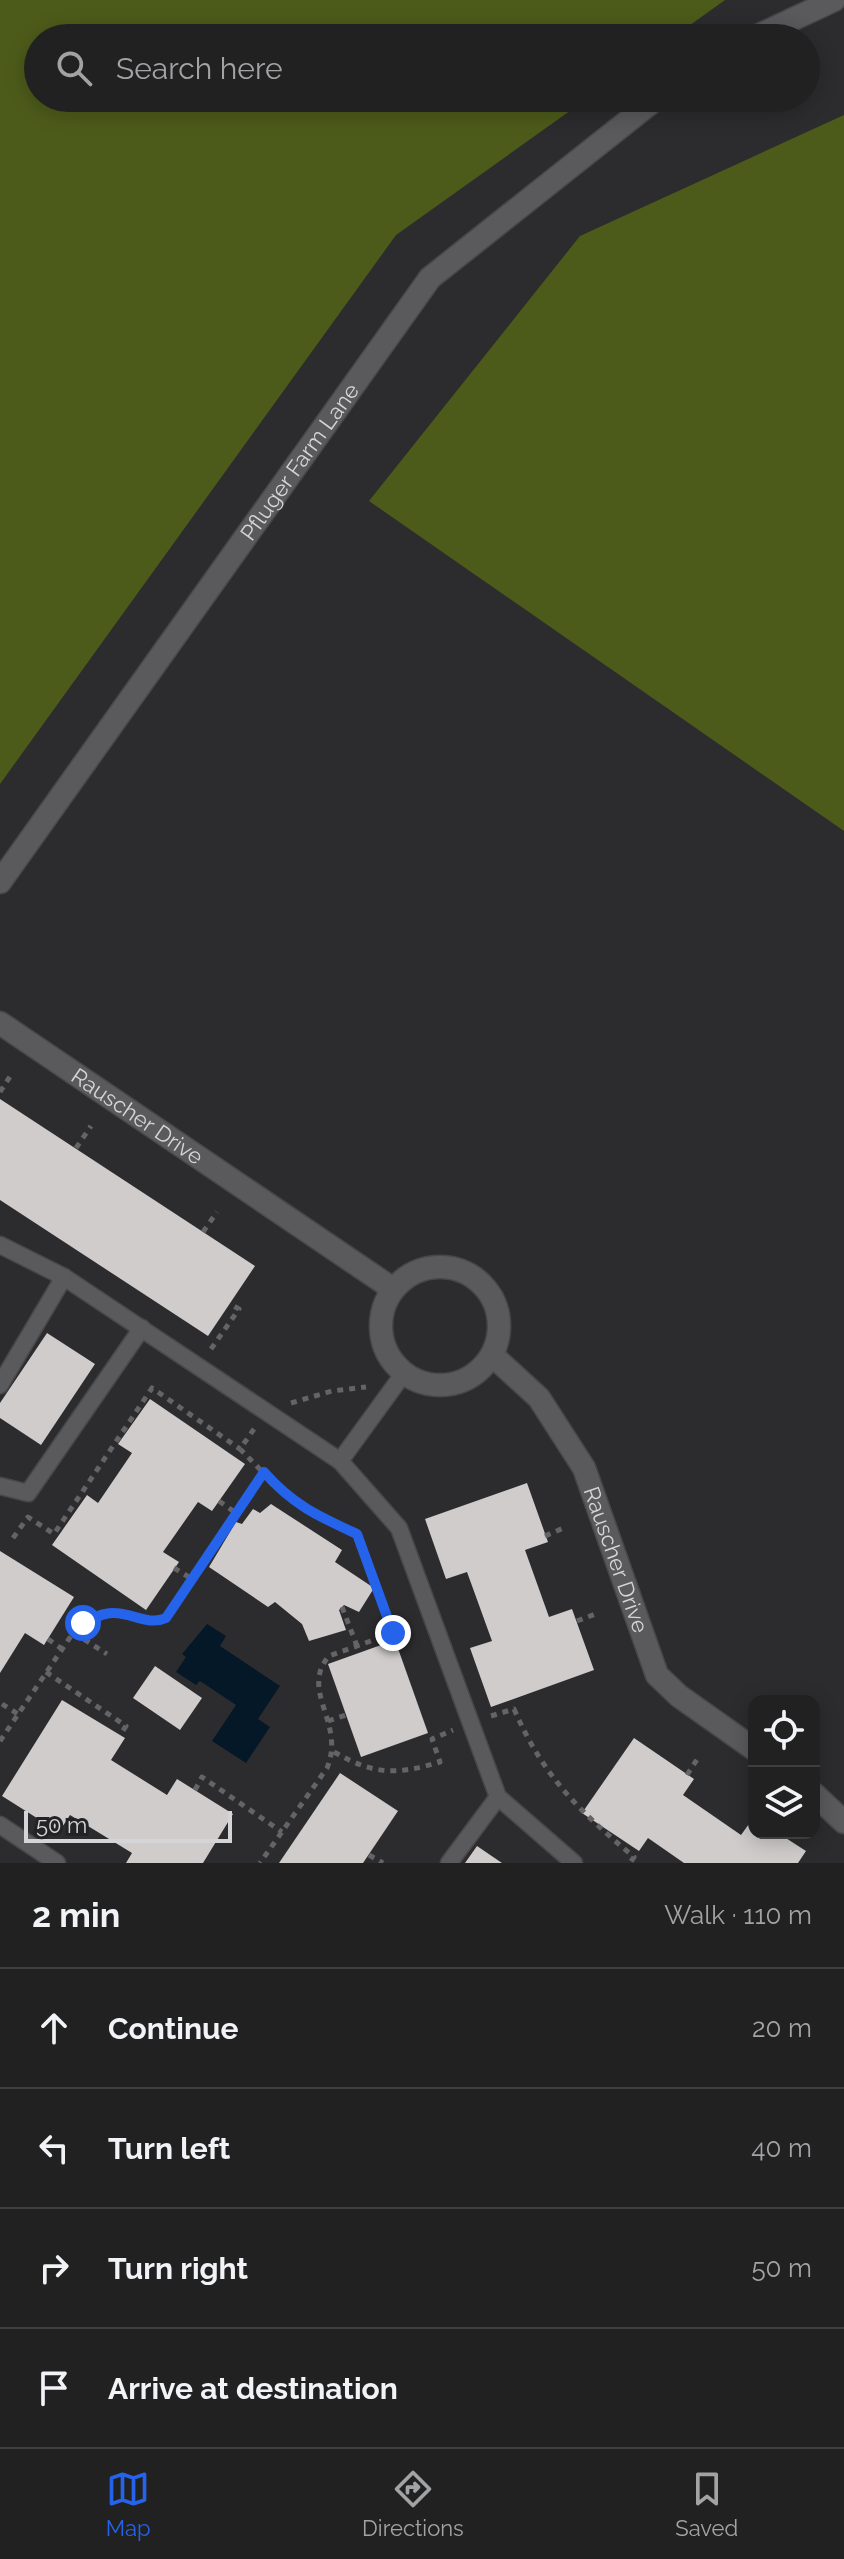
<!DOCTYPE html>
<html lang="en">
<head>
<meta charset="utf-8">
<style>
  body { margin:0; font-family:Raleway,sans-serif; background:#29292a; color:#f1f3f6 }
  .controls { position:absolute; right:24px; bottom:24px; display:grid; overflow:hidden; border-radius:16px; box-shadow:0 4px 20px #0003 }
  .controls button { width:72px; height:72px; display:grid; place-items:center; padding:0; border:0; border-bottom:2px solid #3e3e40; background:#212122; color:#f1f3f6; font:40px sans-serif }
  .scale { position:absolute; left:24px; bottom:20px; width:208px; box-sizing:border-box; padding-left:8px; border:4px solid #d5d5d7; border-top:0; font-size:22px; line-height:28px; white-space:nowrap; color:#d5d5d7; -webkit-text-stroke:6px #232225; paint-order:stroke }
  .stop { position:absolute; width:24px; height:24px; margin:-18px; border:6px solid #2563eb; border-radius:50%; background:#fff }
  .stop.end { background:#2563eb; border-color:#fff; box-shadow:0 2px 8px #0008 }
  .list { margin:0; padding:0; list-style:none }
  h2 { display:flex; justify-content:space-between; align-items:center; height:104px; margin:0; padding:0 32px; font-size:34px }
  h2 small { font-size:26px; font-weight:400; color:#a2a3a5 }
  .list li { display:grid; grid-template-columns:52px 1fr auto; gap:24px; align-items:center; box-sizing:border-box; height:120px; padding:0 32px; border-top:2px solid #3e3e40 }
  .list b { display:block; font-size:30px; white-space:nowrap }
  .list em { font-size:26px; font-style:normal; color:#a2a3a5 }
  .icon { flex:none; width:44px; height:44px; fill:none; stroke:currentColor; stroke-width:2; stroke-linecap:round; stroke-linejoin:round }
  .map { position:relative; flex:none; width:844px; height:1863px; overflow:hidden }
  .search { position:absolute; background:#212122; box-shadow:0 4px 20px #0003; left:24px; right:24px; top:24px; height:88px; display:flex; align-items:center; gap:20px; box-sizing:border-box; padding:0 28px; border-radius:44px; color:#a2a3a5; font-size:30px }
  .sheet { height:584px; background:#212122 }
  nav { display:flex; justify-content:space-around; align-items:center; box-sizing:border-box; height:112px; border-top:2px solid #3e3e40; background:#212122; font-size:22px; color:#a2a3a5 }
  nav a { display:grid; justify-items:center; gap:4px }
  nav .on { color:#2563eb }
  .map>svg:first-child { display:block }
  .green { fill:#4d5b1a }
  .water { fill:#051828 }
  .building { fill:#cfcccb }
  .lines { fill:none; stroke-linecap:round; stroke-linejoin:round }
  .service-casing { stroke:#474749; stroke-width:19 }
  .minor-casing { stroke:#474749; stroke-width:25 }
  .tertiary-casing { stroke:#474749; stroke-width:25 }
  .path { stroke:#646466; stroke-width:5; stroke-dasharray:6 6; stroke-linecap:butt }
  .service { stroke:#5a5a5d; stroke-width:16 }
  .minor { stroke:#5a5a5d; stroke-width:22 }
  .tertiary { stroke:#5a5a5d; stroke-width:22 }
  .route { stroke:#2563eb; stroke-width:10 }
  .labels { text-anchor:middle; dominant-baseline:central; stroke-width:8; stroke-linejoin:round; paint-order:stroke }
  .street-label { font-size:22px; fill:#d5d5d7; stroke:#232225 }
</style>
</head>
<body>
<div class="map">
<svg width="844" height="1863" viewBox="0 0 844 1863">
  <rect width="100%" height="100%" fill="#2c2c2e"/>
  <!-- green -->
  <g class="green">
    <path d="M 0,0 L 725,0 L 672,38 L 38,38 L 38,98 L 588,98 L 396,235 L 0,784 Z"/>
    <path d="M 844,115 L 844,831 L 369,501 L 580,236 Z"/>
  </g>
  <!-- water -->
  <path class="water" d="M 207,1624 L 226,1636 L 220,1646 L 280,1686 L 258,1719 L 270,1727 L 246,1763 L 212,1741 L 236,1705 L 200,1681 L 196,1685 L 176,1672 L 186,1657 L 182,1654 Z"/>
  <!-- building -->
  <g class="building">
    <path d="M 0,1099 L 255,1266 L 208,1336 L 0,1200 Z"/>
    <path d="M 47,1333 L 95,1364 L 41,1445 L 0,1418 L 0,1403 Z"/>
    <path d="M 150,1399 L 245,1464 L 212,1511 L 198,1502 L 163,1552 L 179,1562 L 146,1610 L 52,1545 L 87,1495 L 98,1503 L 132,1453 L 118,1444 Z"/>
    <path d="M 527,1483 L 548,1542 L 525,1550 L 549,1617 L 572,1609 L 594,1670 L 491,1707 L 470,1648 L 492,1641 L 467,1572 L 446,1579 L 425,1519 Z"/>
    <path d="M 271,1504 L 342,1550 L 335,1562 L 374,1588 L 359,1612 L 344,1605 L 339,1610 L 346,1630 L 309,1641 L 302,1624 L 275,1602 L 268,1607 L 209,1567 L 236,1522 L 242,1524 L 253,1509 L 260,1513 Z"/>
    <path d="M 0,1551 L 74,1597 L 44,1645 L 25,1633 L 0,1673 Z"/>
    <path d="M 395,1640 L 428,1733 L 361,1757 L 328,1664 Z"/>
    <path d="M 155,1666 L 202,1698 L 180,1730 L 133,1698 Z"/>
    <path d="M 62,1700 L 125,1738 L 111,1760 L 167,1795 L 177,1779 L 233,1814 L 203,1863 L 126,1863 L 132,1853 L 70,1815 L 59,1832 L 2,1796 Z"/>
    <path d="M 634,1738 L 694,1779 L 683,1795 L 741,1835 L 754,1817 L 754,1833 L 778,1833 L 806,1851 L 798,1863 L 684,1863 L 648,1838 L 639,1851 L 582,1813 Z"/>
    <path d="M 340,1773 L 398,1811 L 363,1863 L 279,1863 Z"/>
    <path d="M 477,1846 L 502,1863 L 465,1863 Z"/>
  </g>
  <g class="lines">
    <!-- service casing -->
    <g class="service-casing">
      <g id="service">
        <path d="M 0,1245 L 64,1277 L 340,1461 L 399,1528 L 498,1797 L 574,1863"/>
        <path d="M 0,1385 L 64,1277"/>
        <path d="M 340,1461 L 404,1373"/>
        <path d="M 0,1486 L 28,1493 L 142,1328"/>
        <path d="M 0,1825 L 57,1863"/>
        <path d="M 449,1863 L 498,1797"/>
      </g>
    </g>
    <!-- minor casing -->
    <g class="minor-casing">
      <g id="minor">
        <path id="s1" d="M 0,1023 L 393,1289"/>
        <circle cx="440" cy="1326" r="59"/>
        <path id="s2" d="M 492,1355 L 539,1398 L 584,1468 L 657,1675 L 679,1696 L 754,1749"/>
        <path d="M 814,1794 L 844,1822"/>
      </g>
    </g>
    <!-- tertiary casing -->
    <g class="tertiary-casing">
      <g id="tertiary">
        <path d="M 753,38 L 834,0"/>
        <path id="s3" d="M 0,882 L 430,278 L 657,98"/>
      </g>
    </g>
    <!-- path -->
    <g class="path">
      <path d="M 0,1092 L 13,1072"/>
      <path d="M 76,1148 L 91,1126"/>
      <path d="M 203,1232 L 217,1212"/>
      <path d="M 211,1349 L 239,1309 L 230,1304"/>
      <path d="M 291,1403 L 332,1391 L 366,1387"/>
      <path d="M 254,1429 L 240,1449 L 283,1493 L 316,1517 L 357,1534 L 393,1633 L 329,1656 C 299,1691 346,1723 327,1768 L 260,1863"/>
      <path d="M 219,1501 L 236,1513"/>
      <path d="M 545,1536 L 566,1527"/>
      <path d="M 13,1538 L 28,1517 L 54,1534 L 152,1388 L 240,1449"/>
      <path d="M 174,1568 L 192,1579"/>
      <path d="M 342,1607 L 357,1646"/>
      <path d="M 577,1621 L 598,1613"/>
      <path d="M 74,1633 L 107,1654"/>
      <path d="M 48,1639 L 62,1649"/>
      <path d="M 46,1672 L 126,1726 L 120,1735"/>
      <path d="M 2,1704 L 18,1714"/>
      <path d="M 491,1716 L 514,1709 C 543,1776 579,1811 634,1857 L 630,1863"/>
      <path d="M 328,1721 L 346,1715"/>
      <path d="M 0,1741 L 73,1633 C 117,1593 133,1633 166,1618 L 264,1472"/>
      <path d="M 334,1752 C 374,1775 396,1775 440,1762 L 432,1739 L 453,1730"/>
      <path d="M 687,1775 L 700,1755"/>
      <path d="M 195,1790 L 202,1777 L 282,1832"/>
      <path d="M 369,1855 L 383,1863"/>
    </g>
    <!-- service -->
    <use href="#service" class="service"/>
    <!-- minor -->
    <use href="#minor" class="minor"/>
    <!-- tertiary -->
    <use href="#tertiary" class="tertiary"/>
  </g>
  <g class="lines">
    <!-- route -->
    <path class="route" d="M 83,1623 C 93,1619 103,1612 114,1613 C 132,1613 149,1626 166,1618 L 264,1472 C 293,1505 318,1516 357,1534 L 393,1633"/>
  </g>
  <g class="labels">
    <!-- street labels -->
    <g class="street-label">
      <text stroke="none"><textPath href="#s3" startOffset="516">Pfluger Farm Lane</textPath></text>
      <text stroke="none"><textPath href="#s1" startOffset="166">Rauscher Drive</textPath></text>
      <text stroke="none"><textPath href="#s2" startOffset="244">Rauscher Drive</textPath></text>
    </g>
  </g>
</svg>
<div class="controls">
<button><svg class="icon" aria-label="locate" viewBox="0 0 24 24"><circle cx="12" cy="12" r="6"/><path d="M12 2v4M12 18v4M2 12h4M18 12h4"/></svg></button>
<button><svg class="icon" aria-label="layers" viewBox="0 0 24 24"><path d="M12 4l9 5-9 5-9-5zM3 14l9 5 9-5"/></svg></button>
</div>
<div class="scale">50 m</div>
<div class="stop" style="left:83px;top:1623px"></div>
<div class="stop end" style="left:393px;top:1633px"></div>
<div class="search"><svg class="icon" aria-label="search" viewBox="0 0 24 24"><circle cx="10" cy="10" r="6"/><path d="M15 15l6 6"/></svg>Search here</div>
</div>
<section class="sheet">
<h2>2 min<small>Walk · 110 m</small></h2>
<ul class="list">
<li><svg class="icon" aria-label="ahead" viewBox="0 0 24 24"><path d="M12 20V5M6 11l6-6 6 6"/></svg><div><b>Continue</b></div><em>20 m</em></li>
<li><svg class="icon" aria-label="left" viewBox="0 0 24 24"><path d="M17 20v-9H6M10 6l-5 5 5 5"/></svg><div><b>Turn left</b></div><em>40 m</em></li>
<li><svg class="icon" aria-label="right" viewBox="0 0 24 24"><path d="M7 20v-9h11M14 6l5 5-5 5"/></svg><div><b>Turn right</b></div><em>50 m</em></li>
<li><svg class="icon" aria-label="arrive" viewBox="0 0 24 24"><path d="M6 21V4h12l-3 4 3 4H6"/></svg><div><b>Arrive at destination</b></div></li>
</ul>
</section>
<nav>
<a class="on"><svg class="icon" aria-label="map" viewBox="0 0 24 24"><path d="M3 6l6-2 6 2 6-2v14l-6 2-6-2-6 2zM9 4v14M15 6v14"/></svg>Map</a>
<a><svg class="icon" aria-label="directions" viewBox="0 0 24 24"><path d="M12 3l9 9-9 9-9-9zM9 14v-3h6M13 9l2 2-2 2"/></svg>Directions</a>
<a><svg class="icon" aria-label="saved" viewBox="0 0 24 24"><path d="M7 4h10v16l-5-4-5 4z"/></svg>Saved</a>
</nav>
</body>
</html>
